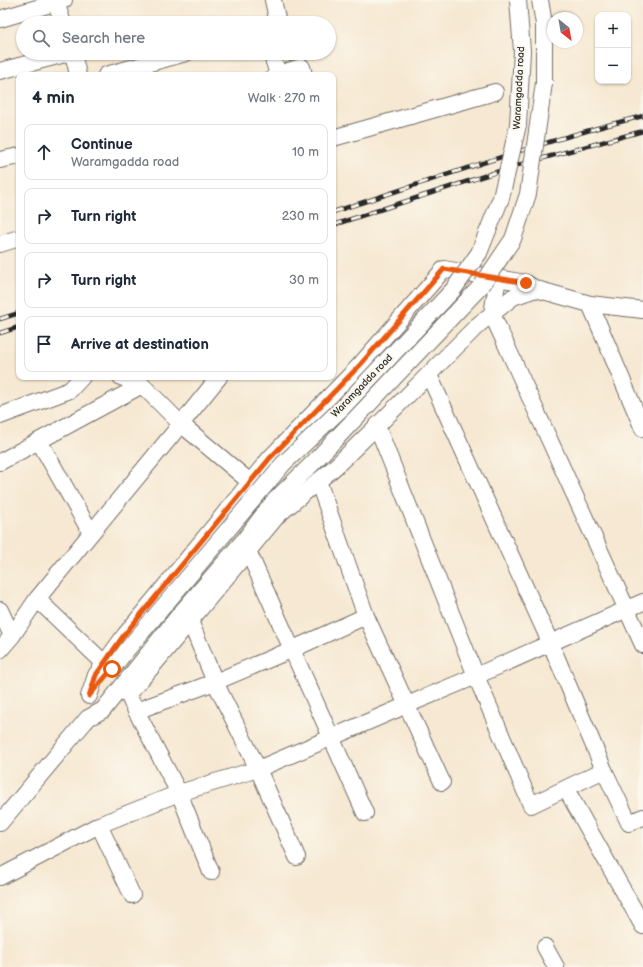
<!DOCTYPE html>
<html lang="en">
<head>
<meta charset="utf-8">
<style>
  body { margin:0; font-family:"Balsamiq Sans",sans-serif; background:#f6f6f7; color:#1f2937 }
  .controls { position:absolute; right:12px; top:12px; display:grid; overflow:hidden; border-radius:8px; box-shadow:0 1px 3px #0004 }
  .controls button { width:36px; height:36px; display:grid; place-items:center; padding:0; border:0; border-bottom:1px solid #e0e1e3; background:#fff; color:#1f2937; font:20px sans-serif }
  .compass { position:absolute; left:547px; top:12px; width:36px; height:36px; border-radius:50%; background:#fff; box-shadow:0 1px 3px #0004; rotate:149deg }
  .stop { position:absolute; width:12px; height:12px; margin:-9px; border:3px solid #ea580c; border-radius:50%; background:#fff }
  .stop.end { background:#ea580c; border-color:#fff; box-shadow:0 1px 4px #0008 }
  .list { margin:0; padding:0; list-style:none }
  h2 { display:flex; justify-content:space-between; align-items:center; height:52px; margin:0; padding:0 16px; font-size:17px }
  h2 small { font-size:13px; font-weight:400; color:#747a83 }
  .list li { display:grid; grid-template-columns:26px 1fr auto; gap:12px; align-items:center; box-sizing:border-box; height:56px; margin:0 8px 8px; padding:0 8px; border:1px solid #e0e1e3; border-radius:8px }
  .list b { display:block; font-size:15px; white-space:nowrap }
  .list p { margin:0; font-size:13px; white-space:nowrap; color:#747a83 }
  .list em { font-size:13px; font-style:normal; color:#747a83 }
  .icon { flex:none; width:22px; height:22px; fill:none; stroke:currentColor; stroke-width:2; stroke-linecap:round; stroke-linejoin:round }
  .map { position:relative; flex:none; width:643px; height:967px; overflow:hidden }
  .search { position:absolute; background:#fff; box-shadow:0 1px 3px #0004; left:16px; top:16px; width:320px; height:44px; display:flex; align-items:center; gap:10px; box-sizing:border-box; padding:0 14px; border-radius:22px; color:#747a83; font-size:15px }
  .panel { position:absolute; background:#fff; box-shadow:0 1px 3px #0004; left:16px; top:72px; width:320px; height:308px; border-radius:8px }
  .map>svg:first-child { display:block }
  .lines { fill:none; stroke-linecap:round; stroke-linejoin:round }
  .minor-casing { stroke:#726d65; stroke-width:18 }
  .minor { stroke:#fff; stroke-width:16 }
  .rail-casing { stroke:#2b2b2b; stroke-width:4.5 }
  .rail { stroke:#fbf7ec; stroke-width:3; stroke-dasharray:9; stroke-linecap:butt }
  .minor-bridge-casing { stroke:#726d65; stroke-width:18; stroke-linecap:butt }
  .minor-bridge { stroke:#fff; stroke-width:16 }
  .route { stroke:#ea580c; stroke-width:5 }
  .labels { text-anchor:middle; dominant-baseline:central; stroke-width:4; stroke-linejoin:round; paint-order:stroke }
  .street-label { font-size:10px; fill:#2b2b2b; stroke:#fbf7ec }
</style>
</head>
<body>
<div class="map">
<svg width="643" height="967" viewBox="0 0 643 967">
  <rect width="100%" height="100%" fill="#fbf7ec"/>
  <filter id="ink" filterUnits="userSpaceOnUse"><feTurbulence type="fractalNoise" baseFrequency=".025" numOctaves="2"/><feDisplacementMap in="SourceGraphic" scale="8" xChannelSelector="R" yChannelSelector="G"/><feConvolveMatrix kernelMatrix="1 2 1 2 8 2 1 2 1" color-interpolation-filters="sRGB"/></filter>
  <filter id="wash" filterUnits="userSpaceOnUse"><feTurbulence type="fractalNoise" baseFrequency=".012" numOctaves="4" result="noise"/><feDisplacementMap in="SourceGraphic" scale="16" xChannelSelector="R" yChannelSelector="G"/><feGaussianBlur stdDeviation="0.9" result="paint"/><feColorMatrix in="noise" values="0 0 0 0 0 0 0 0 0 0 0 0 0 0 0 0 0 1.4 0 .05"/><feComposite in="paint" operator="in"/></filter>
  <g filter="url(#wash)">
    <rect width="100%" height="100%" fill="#f6e8d2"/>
  </g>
  <g filter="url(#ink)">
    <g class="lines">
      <!-- minor casing -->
      <g class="minor-casing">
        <g id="minor">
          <path d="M 55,0 L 63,23"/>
          <path d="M 273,0 L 278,23"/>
          <path d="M 0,19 L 64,0"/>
          <path d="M 73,53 L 78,75"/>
          <path d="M 271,53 L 278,74"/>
          <path d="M 0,71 L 69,53"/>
          <path d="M 106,75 L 186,53"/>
          <path d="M 275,75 L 302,67 L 304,75"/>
          <path d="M 333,138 L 495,92"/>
          <path d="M 0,160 L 19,156"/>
          <path d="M 0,244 L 19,238"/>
          <path d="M 498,278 L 492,314 L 643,645"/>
          <path d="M 590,304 L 643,429"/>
          <path d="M 429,375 L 550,642 L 604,770"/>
          <path d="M 121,377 L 142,385 L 181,424 L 250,482"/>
          <path d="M 0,416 L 70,390 L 82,377"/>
          <path d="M 377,426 L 476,676 L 531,805 L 604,770 L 629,823 L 643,817"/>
          <path d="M 39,441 L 91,533"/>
          <path d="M 0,462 L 142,385"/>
          <path d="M 318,481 L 366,616 L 442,782"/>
          <path d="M 248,551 L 365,813"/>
          <path d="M 37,599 L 104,663"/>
          <path d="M 0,610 L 12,636"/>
          <path d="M 190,621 L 215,682 L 258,769 L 297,857"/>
          <path d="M 0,650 L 12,636 L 37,599 L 181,424 L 219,377"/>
          <path d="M 127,695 L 151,668 L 278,515 L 335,467 L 377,426 L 478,325 L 513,297 L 536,289"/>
          <path d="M 89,696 L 96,675 L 125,635 L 270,458 L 360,365 L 444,269 L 526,283 L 536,289 L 590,304 L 643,310"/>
          <path d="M 131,701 L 179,793 L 211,872"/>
          <path d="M 136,711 L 215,682 L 293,649 L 366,616"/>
          <path d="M 566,789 L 643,926"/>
          <path d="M 0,823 L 88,718 L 103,710 L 180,614 L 245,539 L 273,502 L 312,464 L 482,285"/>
          <path d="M 99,825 L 132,895"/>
          <path d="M 0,877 L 99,825 L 179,793 L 258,769 L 407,705 L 476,676 L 643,602"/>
          <path d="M 545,947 L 556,967"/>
        </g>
      </g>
      <!-- minor -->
      <use href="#minor" class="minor"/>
      <!-- rail casing -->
      <g class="rail-casing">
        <g id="rail">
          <path d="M 333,212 C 436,179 538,142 643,116"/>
          <path d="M 333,225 L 518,165 L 643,131"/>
          <path d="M 0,319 L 19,313"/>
          <path d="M 0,333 L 19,327"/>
        </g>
      </g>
      <!-- rail -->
      <use href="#rail" class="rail"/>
      <!-- minor-bridge casing -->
      <g class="minor-bridge-casing">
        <g id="minor-bridge">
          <path d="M 482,285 L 513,239 L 528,194 L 544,83 L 544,24 L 540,0"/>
          <path d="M 112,669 L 125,652 L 283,464 L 342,408 L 453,290 L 479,253 L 501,198 L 518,125 L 522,51 L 518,0"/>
        </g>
      </g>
      <!-- minor-bridge -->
      <use href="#minor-bridge" class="minor-bridge"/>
    </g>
  </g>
  <g class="lines" filter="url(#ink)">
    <!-- route -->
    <path class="route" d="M 112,669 L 89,696 L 96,675 L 124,635 L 270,458 L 360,365 L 444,269 L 526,283"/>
  </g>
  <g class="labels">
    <!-- street labels -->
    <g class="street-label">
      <text transform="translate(519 88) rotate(-87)">Waramgadda road</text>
      <text transform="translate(362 386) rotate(-46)">Waramgadda road</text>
    </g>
  </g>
</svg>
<div class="controls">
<button>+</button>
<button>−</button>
</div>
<svg class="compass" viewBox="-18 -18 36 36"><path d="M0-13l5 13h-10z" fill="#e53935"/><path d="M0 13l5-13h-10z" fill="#747a83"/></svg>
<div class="stop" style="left:112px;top:669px"></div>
<div class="stop end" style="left:526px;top:283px"></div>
<div class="search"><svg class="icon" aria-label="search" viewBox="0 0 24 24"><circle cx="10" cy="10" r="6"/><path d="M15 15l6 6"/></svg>Search here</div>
<section class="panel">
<h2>4 min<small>Walk · 270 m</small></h2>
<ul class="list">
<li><svg class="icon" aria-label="ahead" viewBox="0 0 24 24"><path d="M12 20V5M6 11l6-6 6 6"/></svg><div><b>Continue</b><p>Waramgadda road</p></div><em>10 m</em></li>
<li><svg class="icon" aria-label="right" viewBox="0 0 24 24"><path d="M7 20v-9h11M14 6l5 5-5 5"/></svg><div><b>Turn right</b></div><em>230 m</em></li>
<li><svg class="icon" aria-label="right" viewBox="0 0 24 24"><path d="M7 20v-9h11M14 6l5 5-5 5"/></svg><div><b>Turn right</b></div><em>30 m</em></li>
<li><svg class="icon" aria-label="arrive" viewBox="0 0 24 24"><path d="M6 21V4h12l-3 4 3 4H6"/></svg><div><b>Arrive at destination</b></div></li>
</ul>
</section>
</div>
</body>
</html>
